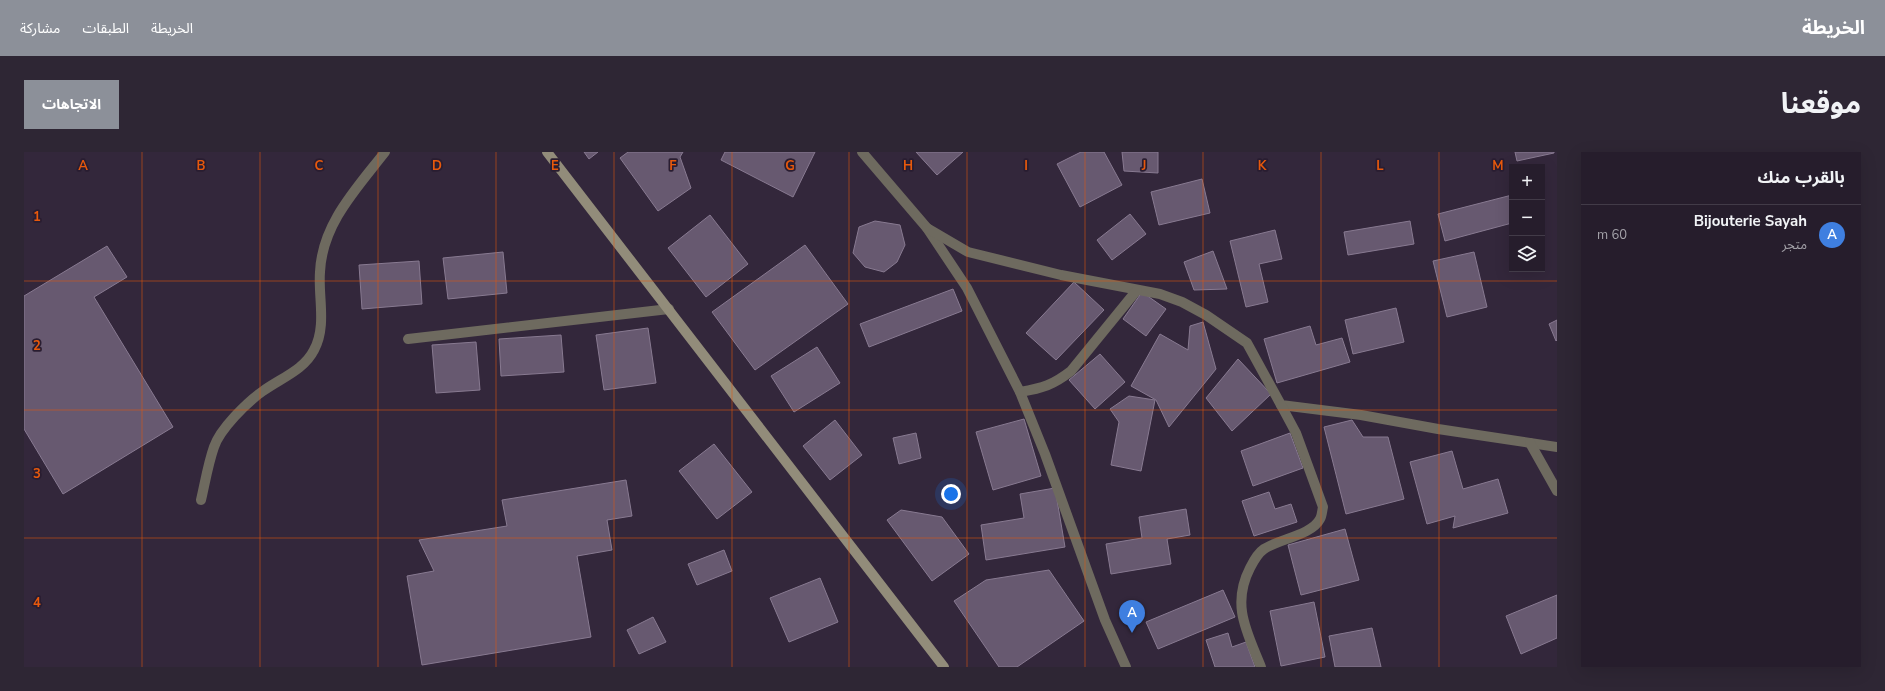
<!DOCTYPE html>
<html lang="ar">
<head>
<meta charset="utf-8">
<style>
  body { margin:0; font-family:"Nunito Sans","Noto Sans Arabic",sans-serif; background:#2e2634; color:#f1f3f6; direction:rtl }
  .controls { position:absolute; right:12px; top:12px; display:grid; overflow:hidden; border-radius:0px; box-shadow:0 4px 16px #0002 }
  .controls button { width:36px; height:36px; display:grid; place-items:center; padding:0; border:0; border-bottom:1px solid #423b48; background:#261d2c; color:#f1f3f6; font:20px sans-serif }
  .you { position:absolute; left:927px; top:342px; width:14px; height:14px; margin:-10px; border:3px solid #fff; border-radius:50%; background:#1a73e8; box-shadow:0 0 0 6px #1a73e833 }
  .badge { display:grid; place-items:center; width:26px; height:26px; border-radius:50%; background:#8c9099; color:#fff; font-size:13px; font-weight:700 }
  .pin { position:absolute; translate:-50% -33px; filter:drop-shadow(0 1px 2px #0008) }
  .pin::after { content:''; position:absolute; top:21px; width:14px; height:12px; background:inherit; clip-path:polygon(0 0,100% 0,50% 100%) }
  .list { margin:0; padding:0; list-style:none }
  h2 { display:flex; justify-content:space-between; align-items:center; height:52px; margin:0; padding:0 16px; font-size:17px }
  h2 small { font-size:13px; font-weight:400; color:#a4a2a9 }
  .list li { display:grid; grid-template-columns:26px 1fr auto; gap:12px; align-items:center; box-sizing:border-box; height:60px; padding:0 16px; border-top:1px solid #423b48 }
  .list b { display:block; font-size:15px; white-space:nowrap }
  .list p { margin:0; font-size:13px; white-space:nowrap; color:#a4a2a9 }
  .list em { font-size:13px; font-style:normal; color:#a4a2a9 }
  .icon { flex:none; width:22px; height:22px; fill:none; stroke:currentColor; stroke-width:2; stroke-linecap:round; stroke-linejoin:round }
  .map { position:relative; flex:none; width:1533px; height:515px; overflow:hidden; direction:ltr; border-radius:0px }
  header { display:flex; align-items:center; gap:24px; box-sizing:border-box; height:56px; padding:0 20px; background:#8c9099; color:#fff }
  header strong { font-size:19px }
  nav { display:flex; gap:22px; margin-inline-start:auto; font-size:14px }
  .intro { display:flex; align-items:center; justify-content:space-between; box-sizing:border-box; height:96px; padding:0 24px }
  h1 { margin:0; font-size:28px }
  .button { padding:10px 18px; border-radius:0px; background:#8c9099; color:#fff; font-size:14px; font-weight:700 }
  main { display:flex; gap:24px; padding:0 24px }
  aside { flex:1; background:#261d2c; border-radius:0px; box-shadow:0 4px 16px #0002 }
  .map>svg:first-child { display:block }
  .building { fill:#675970; stroke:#887a91 }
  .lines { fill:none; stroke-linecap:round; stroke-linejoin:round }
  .street { stroke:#6e6a5f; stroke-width:10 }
  .secondary { stroke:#928c7a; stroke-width:10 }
  .grid { fill:none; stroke:#e8590c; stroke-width:1; stroke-opacity:0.55 }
  .grid-label { font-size:13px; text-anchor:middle; font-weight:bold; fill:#e8590c; stroke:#291d31; stroke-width:3.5; stroke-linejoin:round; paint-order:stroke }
</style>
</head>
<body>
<header>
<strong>الخريطة</strong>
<nav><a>الخريطة</a><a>الطبقات</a><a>مشاركة</a></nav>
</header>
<div class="intro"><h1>موقعنا</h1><a class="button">الاتجاهات</a></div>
<main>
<aside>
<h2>بالقرب منك<small></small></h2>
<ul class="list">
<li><span class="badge" style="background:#3f7fe0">A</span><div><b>Bijouterie Sayah</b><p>متجر</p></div><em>60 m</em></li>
</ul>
</aside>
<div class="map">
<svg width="1533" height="515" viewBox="0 0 1533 515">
  <rect width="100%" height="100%" fill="#33273b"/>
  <!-- building -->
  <g class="building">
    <path d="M 560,0 L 574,0 L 565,7 Z"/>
    <path d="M 604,0 L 659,0 L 656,5 L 667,36 L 634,59 L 596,6 Z"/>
    <path d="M 701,0 L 791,0 L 769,45 L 697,8 Z"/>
    <path d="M 892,0 L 939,0 L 913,23 Z"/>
    <path d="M 1057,0 L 1080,0 L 1098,33 L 1056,55 L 1033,12 Z"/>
    <path d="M 1098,0 L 1134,0 L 1134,21 L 1100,19 Z"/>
    <path d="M 1491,0 L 1530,0 L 1530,1 L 1493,9 Z"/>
    <path d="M 1178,27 L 1186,61 L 1135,73 L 1127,40 Z"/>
    <path d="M 1488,43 L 1488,71 L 1421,89 L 1414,62 Z"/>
    <path d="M 1106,62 L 1122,82 L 1088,108 L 1073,88 Z"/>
    <path d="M 686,63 L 724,112 L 682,145 L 644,96 Z"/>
    <path d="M 851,69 L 876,73 L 881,93 L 873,110 L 860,120 L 841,115 L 829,101 L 835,75 Z"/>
    <path d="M 1386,69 L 1390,92 L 1324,103 L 1320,80 Z"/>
    <path d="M 1251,78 L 1258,107 L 1235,112 L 1244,150 L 1222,155 L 1206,89 Z"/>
    <path d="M 781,93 L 824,152 L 731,218 L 688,160 Z"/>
    <path d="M 83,94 L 103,125 L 70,145 L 149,275 L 39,342 L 0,277 L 0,144 Z"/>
    <path d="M 1189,99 L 1203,137 L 1170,138 L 1160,110 Z"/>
    <path d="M 479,100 L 483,141 L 424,147 L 419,106 Z"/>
    <path d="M 1450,100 L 1463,155 L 1423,165 L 1409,109 Z"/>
    <path d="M 395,109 L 398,152 L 338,157 L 335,113 Z"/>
    <path d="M 1050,130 L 1080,158 L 1032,208 L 1002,181 Z"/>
    <path d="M 929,137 L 938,159 L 845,195 L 836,172 Z"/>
    <path d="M 1118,140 L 1142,157 L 1122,184 L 1099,167 Z"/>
    <path d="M 1372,156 L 1380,190 L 1329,202 L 1321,168 Z"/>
    <path d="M 1533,168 L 1533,188 L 1532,189 L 1525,172 Z"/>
    <path d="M 1179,170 L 1192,217 L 1145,275 L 1132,248 L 1107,234 L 1136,182 L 1164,198 L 1166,174 Z"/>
    <path d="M 1286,174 L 1292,193 L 1318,186 L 1326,210 L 1253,231 L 1240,187 Z"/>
    <path d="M 624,176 L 632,231 L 580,238 L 572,183 Z"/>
    <path d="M 537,183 L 540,220 L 477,224 L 475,187 Z"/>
    <path d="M 452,190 L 456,238 L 412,241 L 408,193 Z"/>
    <path d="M 793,195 L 816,231 L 770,260 L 747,224 Z"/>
    <path d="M 1076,202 L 1101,230 L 1071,257 L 1045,228 Z"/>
    <path d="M 1214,207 L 1247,242 L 1208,279 L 1182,246 Z"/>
    <path d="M 1105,244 L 1131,248 L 1117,319 L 1087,313 L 1095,270 L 1086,257 Z"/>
    <path d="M 1000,267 L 1017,324 L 969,338 L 952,280 Z"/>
    <path d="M 811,268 L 838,303 L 806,328 L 779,294 Z"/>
    <path d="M 1328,268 L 1339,285 L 1364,285 L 1380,347 L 1322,362 L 1300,275 Z"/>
    <path d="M 892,281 L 897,306 L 875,312 L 869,286 Z"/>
    <path d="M 1266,281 L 1279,316 L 1229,334 L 1217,299 Z"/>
    <path d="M 690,292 L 728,340 L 693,367 L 655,319 Z"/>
    <path d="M 1428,299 L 1439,337 L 1474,327 L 1484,361 L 1429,376 L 1431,364 L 1403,372 L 1386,310 Z"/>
    <path d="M 602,328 L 608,364 L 583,368 L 588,398 L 553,404 L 567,485 L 398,513 L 383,424 L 410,419 L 395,388 L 483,374 L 478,348 Z"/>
    <path d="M 1031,336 L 1041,395 L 962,408 L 957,373 L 1000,366 L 996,342 Z"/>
    <path d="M 1245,340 L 1251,357 L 1267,352 L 1273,370 L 1230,384 L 1218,349 Z"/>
    <path d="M 1162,357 L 1166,383 L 1143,387 L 1147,412 L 1087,422 L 1082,392 L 1118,386 L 1115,365 Z"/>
    <path d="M 877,358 L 918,365 L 945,402 L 908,429 L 863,368 Z"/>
    <path d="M 1321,377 L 1335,428 L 1277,443 L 1264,393 Z"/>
    <path d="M 700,398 L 708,419 L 673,433 L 664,412 Z"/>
    <path d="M 1025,418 L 1060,469 L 993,515 L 975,515 L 930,449 L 962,428 Z"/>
    <path d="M 796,426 L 814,470 L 765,490 L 746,446 Z"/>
    <path d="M 1199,438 L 1211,465 L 1134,497 L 1122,470 Z"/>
    <path d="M 1533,443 L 1533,486 L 1497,502 L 1482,464 Z"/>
    <path d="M 1290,450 L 1301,505 L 1257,514 L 1246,459 Z"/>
    <path d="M 629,465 L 642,490 L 615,502 L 603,478 Z"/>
    <path d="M 1348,476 L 1357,515 L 1311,515 L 1305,484 Z"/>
    <path d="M 1204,481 L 1208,495 L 1222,490 L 1231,515 L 1191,515 L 1182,488 Z"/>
  </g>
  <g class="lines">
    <!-- street -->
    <g class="street">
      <path d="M 838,0 L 903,76 L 943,136 L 996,240 L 1021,302 L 1081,468 L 1102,515"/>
      <path d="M 903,76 L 944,100 L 1037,123 L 1136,142 L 1158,150 L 1182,163 L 1223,191 L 1257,253 L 1337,263 L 1414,277 L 1533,295"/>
      <path d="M 384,187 L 645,157"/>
      <path d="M 996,240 C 1019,236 1029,233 1047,219 L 1113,138"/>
      <path d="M 1506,291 L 1533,339"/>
      <path d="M 177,348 C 181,331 184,312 190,295 C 196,277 223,250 239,239 C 257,226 280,218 290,198 C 303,174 294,145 296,120 C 298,72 333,36 361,0"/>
      <path d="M 1237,515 C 1223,480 1207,453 1226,416 C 1229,410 1234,401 1240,397 C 1255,387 1288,383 1296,367 C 1298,364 1298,359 1299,355 L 1272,281 L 1257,253"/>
    </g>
    <!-- secondary -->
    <path class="secondary" d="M 523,0 L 920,515"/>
  </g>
  <!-- grid -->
  <path class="grid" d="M 118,0 L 118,515M 236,0 L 236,515M 354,0 L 354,515M 472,0 L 472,515M 590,0 L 590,515M 708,0 L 708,515M 825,0 L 825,515M 943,0 L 943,515M 1061,0 L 1061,515M 1179,0 L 1179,515M 1297,0 L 1297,515M 1415,0 L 1415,515M 0,129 L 1533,129M 0,258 L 1533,258M 0,386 L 1533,386"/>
  <g class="grid-label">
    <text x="59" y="18">A</text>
    <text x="177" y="18">B</text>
    <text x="295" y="18">C</text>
    <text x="413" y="18">D</text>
    <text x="531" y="18">E</text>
    <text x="649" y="18">F</text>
    <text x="766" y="18">G</text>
    <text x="884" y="18">H</text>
    <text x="1002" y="18">I</text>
    <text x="1120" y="18">J</text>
    <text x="1238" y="18">K</text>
    <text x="1356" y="18">L</text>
    <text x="1474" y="18">M</text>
    <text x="13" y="69">1</text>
    <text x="13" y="198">2</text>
    <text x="13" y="326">3</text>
    <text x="13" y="455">4</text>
  </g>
</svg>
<div class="controls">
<button>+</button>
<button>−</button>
<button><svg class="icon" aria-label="layers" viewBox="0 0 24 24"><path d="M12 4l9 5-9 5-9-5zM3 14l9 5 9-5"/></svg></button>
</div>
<div class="you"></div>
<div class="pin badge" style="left:1108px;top:481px;background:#3f7fe0">A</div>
</div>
</main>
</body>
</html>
